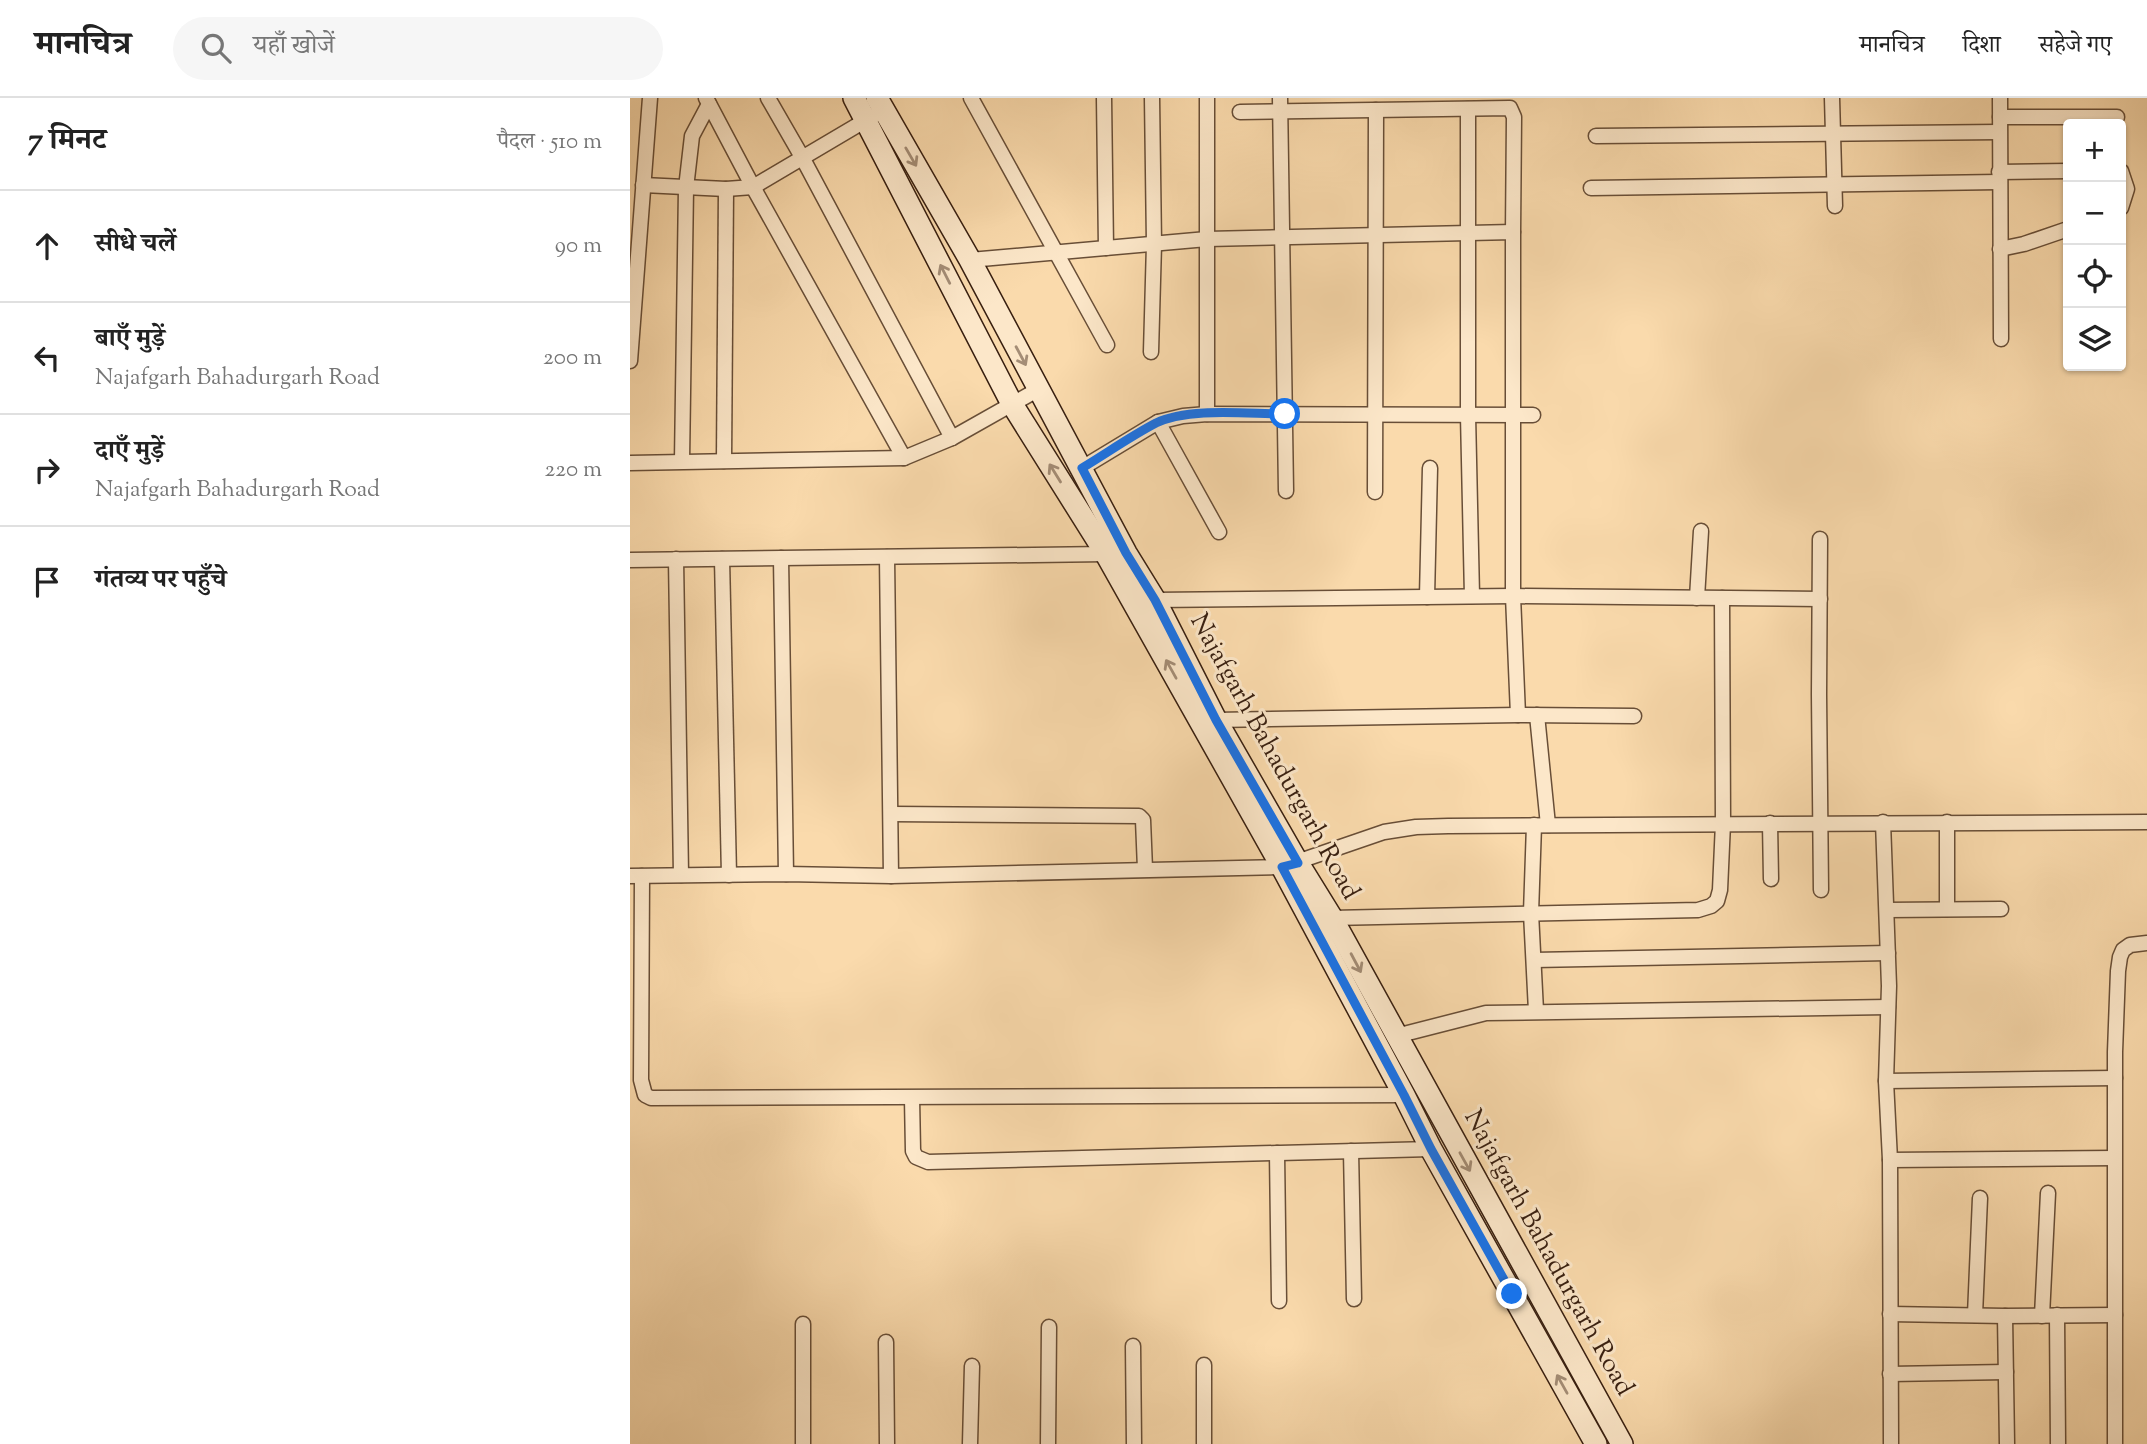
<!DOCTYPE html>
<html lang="hi">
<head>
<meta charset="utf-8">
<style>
  body { margin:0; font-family:"Sorts Mill Goudy","Noto Serif Devanagari",serif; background:#f6f6f6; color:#222 }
  .controls { position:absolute; right:21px; top:21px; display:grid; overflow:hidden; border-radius:7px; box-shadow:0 2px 5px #0004 }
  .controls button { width:63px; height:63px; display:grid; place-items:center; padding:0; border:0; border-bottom:2px solid #e0e0e0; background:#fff; color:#222; font:35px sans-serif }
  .stop { position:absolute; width:21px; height:21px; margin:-16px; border:5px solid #1a73e8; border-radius:50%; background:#fff }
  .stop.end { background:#1a73e8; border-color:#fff; box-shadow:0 2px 7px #0008 }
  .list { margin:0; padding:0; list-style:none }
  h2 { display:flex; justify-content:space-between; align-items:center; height:91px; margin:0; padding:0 28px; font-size:30px }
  h2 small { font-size:23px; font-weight:400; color:#767676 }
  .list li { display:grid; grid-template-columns:46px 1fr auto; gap:21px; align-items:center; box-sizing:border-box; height:112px; padding:0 28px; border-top:2px solid #e0e0e0 }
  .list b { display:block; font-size:26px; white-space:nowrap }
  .list p { margin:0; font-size:23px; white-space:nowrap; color:#767676 }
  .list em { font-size:23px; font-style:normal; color:#767676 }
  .icon { flex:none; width:38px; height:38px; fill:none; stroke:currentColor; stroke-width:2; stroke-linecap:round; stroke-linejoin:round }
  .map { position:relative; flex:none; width:1517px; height:1346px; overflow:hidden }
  header { display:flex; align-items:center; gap:42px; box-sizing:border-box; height:98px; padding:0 35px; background:#fff; border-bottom:2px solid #e0e0e0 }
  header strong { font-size:33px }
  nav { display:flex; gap:38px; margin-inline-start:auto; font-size:24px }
  .search { width:490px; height:63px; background:#f6f6f6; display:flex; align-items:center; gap:18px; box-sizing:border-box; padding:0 24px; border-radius:38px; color:#767676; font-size:26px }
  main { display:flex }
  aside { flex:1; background:#fff }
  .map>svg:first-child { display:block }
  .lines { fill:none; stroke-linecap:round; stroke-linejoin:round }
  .street-casing { stroke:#684e37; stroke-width:17 }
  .secondary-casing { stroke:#381f10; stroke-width:24 }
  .street { stroke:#fce7c9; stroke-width:14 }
  .secondary { stroke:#fce7c9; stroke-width:21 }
  .oneway { stroke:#a48d76 }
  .route { stroke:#1a73e8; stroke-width:9 }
  .labels { text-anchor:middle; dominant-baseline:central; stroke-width:6; stroke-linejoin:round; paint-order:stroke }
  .street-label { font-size:26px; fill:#381f10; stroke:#fce7c9 }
</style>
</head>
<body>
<header>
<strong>मानचित्र</strong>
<div class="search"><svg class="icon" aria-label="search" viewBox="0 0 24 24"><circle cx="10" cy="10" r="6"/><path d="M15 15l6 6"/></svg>यहाँ खोजें</div>
<nav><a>मानचित्र</a><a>दिशा</a><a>सहेजे गए</a></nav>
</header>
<main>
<aside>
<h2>7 मिनट<small>पैदल · 510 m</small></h2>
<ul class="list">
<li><svg class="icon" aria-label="ahead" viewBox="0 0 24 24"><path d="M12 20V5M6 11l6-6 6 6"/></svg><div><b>सीधे चलें</b></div><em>90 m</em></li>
<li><svg class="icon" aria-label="left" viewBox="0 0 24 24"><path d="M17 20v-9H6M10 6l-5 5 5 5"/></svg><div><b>बाएँ मुड़ें</b><p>Najafgarh Bahadurgarh Road</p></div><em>200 m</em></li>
<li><svg class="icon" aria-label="right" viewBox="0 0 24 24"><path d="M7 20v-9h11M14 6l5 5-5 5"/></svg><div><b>दाएँ मुड़ें</b><p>Najafgarh Bahadurgarh Road</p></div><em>220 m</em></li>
<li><svg class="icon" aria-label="arrive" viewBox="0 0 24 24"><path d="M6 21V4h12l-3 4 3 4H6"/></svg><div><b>गंतव्य पर पहुँचे</b></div></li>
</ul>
</aside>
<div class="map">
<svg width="1517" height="1346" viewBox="0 0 1517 1346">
  <rect width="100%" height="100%" fill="#fadaac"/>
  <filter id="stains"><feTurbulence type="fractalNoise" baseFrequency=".00286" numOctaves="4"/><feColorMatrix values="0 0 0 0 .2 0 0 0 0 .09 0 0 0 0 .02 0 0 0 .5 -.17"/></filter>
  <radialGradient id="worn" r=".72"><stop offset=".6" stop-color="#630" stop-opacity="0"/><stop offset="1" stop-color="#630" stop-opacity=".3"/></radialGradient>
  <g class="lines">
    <!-- street casing -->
    <g class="street-casing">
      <g id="street">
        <path d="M 76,0 L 123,89 L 274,360"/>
        <path d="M 138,0 L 172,59 L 322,340"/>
        <path d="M 341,0 L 477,247"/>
        <path d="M 474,0 L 476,150"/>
        <path d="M 577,0 L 577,316"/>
        <path d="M 650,0 L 656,393"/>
        <path d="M 1202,0 L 1205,108"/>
        <path d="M 1370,0 L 1371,241"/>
        <path d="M 838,11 L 838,317 L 842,498"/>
        <path d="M 610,14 L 880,10 L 884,19 L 883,134"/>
        <path d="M 1370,19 L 1487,19"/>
        <path d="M 966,38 L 1369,34"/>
        <path d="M 1491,73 L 1497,91 L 1491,110"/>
        <path d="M 1369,74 L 1438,73"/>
        <path d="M 13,87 L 96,91 L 123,89 L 243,18"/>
        <path d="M 961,90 L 1369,84"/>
        <path d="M 1370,151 L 1394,146 L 1438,131"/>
        <path d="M 340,162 L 577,141 L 883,134 L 883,498 L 888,617"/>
        <path d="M 521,254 L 524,146 L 522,0"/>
        <path d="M 0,263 L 20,0"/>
        <path d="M 528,324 L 589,434"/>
        <path d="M 52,363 L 56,90 L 62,38 L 79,6"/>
        <path d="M 94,363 L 96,91"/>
        <path d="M 0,365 L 274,360 L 322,340 L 409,291"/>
        <path d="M 452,370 L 528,324 L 553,318 L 577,316 L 903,317"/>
        <path d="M 745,394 L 746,12"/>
        <path d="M 1190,441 L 1189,596 L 1191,792"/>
        <path d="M 257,459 L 261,778"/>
        <path d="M 151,460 L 156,776"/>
        <path d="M 46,461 L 51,777"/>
        <path d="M 92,461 L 99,777"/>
        <path d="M 0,462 L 476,456"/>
        <path d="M 797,499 L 800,370"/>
        <path d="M 1067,500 L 1071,433"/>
        <path d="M 525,502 L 883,498 L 1190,501"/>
        <path d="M 907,617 L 918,727"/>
        <path d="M 586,622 L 888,617 L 1004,618"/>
        <path d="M 262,716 L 509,718 L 513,722 L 515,771"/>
        <path d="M 1253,724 L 1259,888 L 1256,983 L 1260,1062 L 1261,1346"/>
        <path d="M 1140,725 L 1141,781"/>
        <path d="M 904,727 L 901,815 L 906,913"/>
        <path d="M 0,778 L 156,776 L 261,778 L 652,769 L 754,734 L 786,729 L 818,728 L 1517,724"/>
        <path d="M 12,778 L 11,982 L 15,997 L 21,1000 L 774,997"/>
        <path d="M 1317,811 L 1317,724"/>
        <path d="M 1257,812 L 1371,811"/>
        <path d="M 702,820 L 1068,812 L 1081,808 L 1087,803 L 1090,792 L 1093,725 L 1092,500"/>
        <path d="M 904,862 L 1258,855"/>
        <path d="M 766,938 L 856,915 L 1258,909"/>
        <path d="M 1256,983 L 1485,980"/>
        <path d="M 282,1000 L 283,1053 L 286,1059 L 298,1064 L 801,1051"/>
        <path d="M 721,1053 L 724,1201"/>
        <path d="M 647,1055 L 649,1203"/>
        <path d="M 1260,1062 L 1484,1060"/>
        <path d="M 1260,1216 L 1375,1218 L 1485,1217"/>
        <path d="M 1345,1217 L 1350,1100"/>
        <path d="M 1427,1217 L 1428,1346"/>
        <path d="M 1375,1218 L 1377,1346"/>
        <path d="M 1412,1218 L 1418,1095"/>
        <path d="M 256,1244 L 257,1346"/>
        <path d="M 503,1248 L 504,1346"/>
        <path d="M 1260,1276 L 1376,1274"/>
        <path d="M 173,1346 L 173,1226"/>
        <path d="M 340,1346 L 342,1268"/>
        <path d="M 418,1346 L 419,1229"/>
        <path d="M 574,1346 L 574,1267"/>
        <path d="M 1485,1346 L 1485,954 L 1488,873 L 1490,859 L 1493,852 L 1500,847 L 1517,845"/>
      </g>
    </g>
    <!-- secondary casing -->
    <g class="secondary-casing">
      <g id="secondary">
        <path d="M 224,0 L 382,306 L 476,456 L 652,769 L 774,997 L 801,1051 L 966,1346"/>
        <path d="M 247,0 L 340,162 L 496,455 L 525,502 L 586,622 L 668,765 L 702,820 L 992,1346"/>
      </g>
    </g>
    <!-- street -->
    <use href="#street" class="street"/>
    <!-- secondary -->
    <use href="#secondary" class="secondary"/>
  </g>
  <!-- one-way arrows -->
  <defs><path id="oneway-shaft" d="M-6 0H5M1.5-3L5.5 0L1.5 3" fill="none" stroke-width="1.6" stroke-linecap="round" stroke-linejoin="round" transform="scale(1.75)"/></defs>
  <g class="oneway">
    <use href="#oneway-shaft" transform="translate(281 59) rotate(60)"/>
    <use href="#oneway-shaft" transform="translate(315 176) rotate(-117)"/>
    <use href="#oneway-shaft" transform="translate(391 258) rotate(62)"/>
    <use href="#oneway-shaft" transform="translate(425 375) rotate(-122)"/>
    <use href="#oneway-shaft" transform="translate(541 571) rotate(-119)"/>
    <use href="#oneway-shaft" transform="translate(726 865) rotate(62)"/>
    <use href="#oneway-shaft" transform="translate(835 1064) rotate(61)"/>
    <use href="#oneway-shaft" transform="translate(932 1286) rotate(-119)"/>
  </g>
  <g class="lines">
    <!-- route -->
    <path class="route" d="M 655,316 C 617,316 560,309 526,325 C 501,338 477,355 452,370 L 496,455 L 525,502 L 586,622 L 668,765 L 652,769 L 774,997 L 801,1051 L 882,1196"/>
  </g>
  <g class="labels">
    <!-- street labels -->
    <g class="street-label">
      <text transform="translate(644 659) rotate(61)">Najafgarh Bahadurgarh Road</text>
      <text transform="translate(918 1155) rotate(61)">Najafgarh Bahadurgarh Road</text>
    </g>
  </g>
  <rect width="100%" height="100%" filter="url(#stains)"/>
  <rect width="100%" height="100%" fill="url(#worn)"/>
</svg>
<div class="controls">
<button>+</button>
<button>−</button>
<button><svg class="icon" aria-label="locate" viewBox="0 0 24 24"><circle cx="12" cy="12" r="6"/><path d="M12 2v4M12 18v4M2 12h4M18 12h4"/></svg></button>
<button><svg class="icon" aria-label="layers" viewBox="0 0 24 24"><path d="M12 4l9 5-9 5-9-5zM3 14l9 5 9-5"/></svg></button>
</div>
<div class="stop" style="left:655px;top:316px"></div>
<div class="stop end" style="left:882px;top:1196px"></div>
</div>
</main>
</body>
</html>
